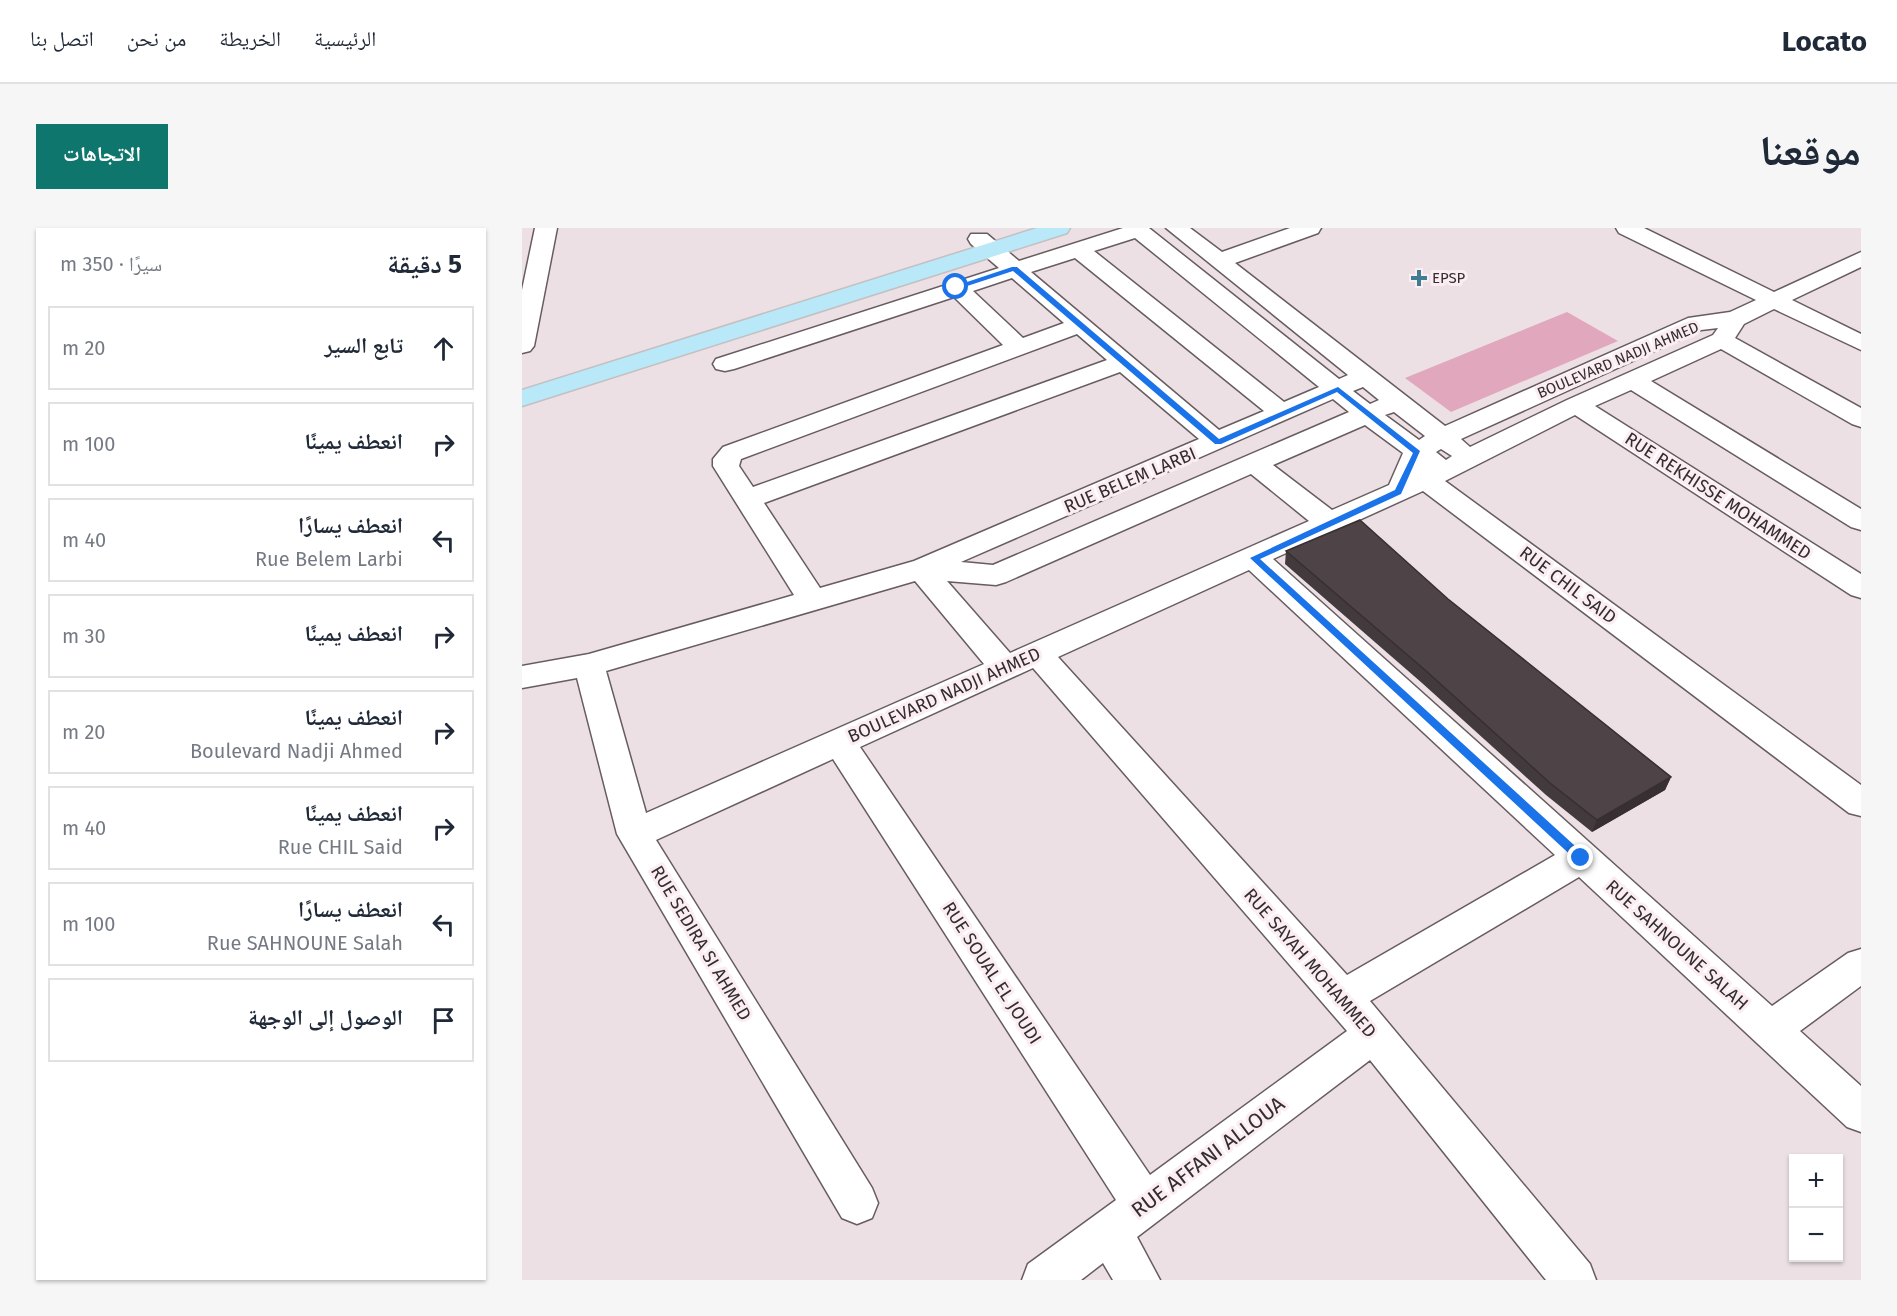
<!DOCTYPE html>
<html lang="ar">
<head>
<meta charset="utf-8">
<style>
  body { margin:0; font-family:"Fira Sans","Noto Naskh Arabic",sans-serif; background:#f6f6f7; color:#1f2937; direction:rtl }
  .controls { position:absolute; right:18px; bottom:18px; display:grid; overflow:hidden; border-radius:0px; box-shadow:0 2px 4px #0004 }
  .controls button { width:54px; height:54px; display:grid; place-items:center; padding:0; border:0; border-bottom:2px solid #e0e1e3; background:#fff; color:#1f2937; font:30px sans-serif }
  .stop { position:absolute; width:18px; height:18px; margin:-14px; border:4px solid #1a73e8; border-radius:50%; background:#fff }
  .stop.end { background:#1a73e8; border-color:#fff; box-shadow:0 2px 6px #0008 }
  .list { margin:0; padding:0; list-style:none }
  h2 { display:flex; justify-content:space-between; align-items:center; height:78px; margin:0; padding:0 24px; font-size:26px }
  h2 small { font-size:20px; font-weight:400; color:#747a83 }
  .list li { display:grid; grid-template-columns:39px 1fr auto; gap:18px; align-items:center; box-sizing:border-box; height:84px; margin:0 12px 12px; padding:0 12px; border:2px solid #e0e1e3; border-radius:0px }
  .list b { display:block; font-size:22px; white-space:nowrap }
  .list p { margin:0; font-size:20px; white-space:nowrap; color:#747a83 }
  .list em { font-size:20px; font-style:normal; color:#747a83 }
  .icon { flex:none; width:33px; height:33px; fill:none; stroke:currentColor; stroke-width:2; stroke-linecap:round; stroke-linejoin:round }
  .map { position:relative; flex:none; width:1339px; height:1052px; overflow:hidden; direction:ltr; border-radius:0px }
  header { display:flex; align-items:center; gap:36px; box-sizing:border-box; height:84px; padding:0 30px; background:#fff; border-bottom:2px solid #e0e1e3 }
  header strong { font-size:28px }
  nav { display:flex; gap:33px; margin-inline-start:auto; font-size:21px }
  .intro { display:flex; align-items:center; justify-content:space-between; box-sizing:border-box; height:144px; padding:0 36px }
  h1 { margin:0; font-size:42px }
  .button { padding:15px 27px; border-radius:0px; background:#0f766e; color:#fff; font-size:21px; font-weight:700 }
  main { display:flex; gap:36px; padding:0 36px }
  aside { flex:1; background:#fff; border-radius:0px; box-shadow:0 2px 4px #0004 }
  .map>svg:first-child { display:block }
  .green { fill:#e0a7bd }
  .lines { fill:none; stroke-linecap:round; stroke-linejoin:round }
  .minor-casing { stroke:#675c60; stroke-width:3 }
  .major-casing { stroke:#c2c0c1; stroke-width:3 }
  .minor { fill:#fff; fill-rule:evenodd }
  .major { fill:#b9e8f9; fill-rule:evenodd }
  .wall { fill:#433a3d }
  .shaded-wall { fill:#372f32 }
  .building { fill:#4e4347; stroke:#372f32; stroke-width:1.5 }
  .route { fill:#1a73e8 }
  .poi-dot { fill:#3f7d93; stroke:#fbedf2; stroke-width:2 }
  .labels { text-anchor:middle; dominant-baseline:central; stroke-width:6; stroke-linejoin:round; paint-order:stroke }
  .far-poi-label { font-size:15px; fill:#332e30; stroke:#fbedf2; text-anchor:start }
  .far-street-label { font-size:15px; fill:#332e30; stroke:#fbedf2 }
  .street-label { font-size:18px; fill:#332e30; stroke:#fbedf2 }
  .near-street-label { font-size:21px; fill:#332e30; stroke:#fbedf2 }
</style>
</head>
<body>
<header>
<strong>Locato</strong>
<nav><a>الرئيسية</a><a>الخريطة</a><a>من نحن</a><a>اتصل بنا</a></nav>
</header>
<div class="intro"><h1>موقعنا</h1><a class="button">الاتجاهات</a></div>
<main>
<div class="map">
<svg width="1339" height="1052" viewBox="0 0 1339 1052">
  <rect width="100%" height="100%" fill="#ede0e5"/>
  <!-- green -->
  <path class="green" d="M 1045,84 L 1096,113 L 929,184 L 883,150 Z"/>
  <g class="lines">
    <!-- minor casing -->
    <g class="minor-casing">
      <g id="minor">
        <path d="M 13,0 L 35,0 L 12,118 L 8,123 L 0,125 L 0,62 Z"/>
        <path d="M 601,0 L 627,0 L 817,151 L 826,147 L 644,0 L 668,0 L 700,24 L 768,0 L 799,0 L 796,5 L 713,35 L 923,198 L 1166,90 L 1208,84 L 1234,72 L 1097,5 L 1094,0 L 1122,0 L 1252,64 L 1339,24 L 1339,39 L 1270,72 L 1339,106 L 1339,122 L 1252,81 L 1222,96 L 1213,110 L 1339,180 L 1339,199 L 1330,196 L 1199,121 L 1129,153 L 1339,281 L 1339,302 L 1329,299 L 1109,162 L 1073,178 L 1339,346 L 1339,370 L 1329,367 L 1053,187 L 923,253 L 1339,557 L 1339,588 L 1327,585 L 901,263 L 751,331 L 1250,778 L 1326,725 L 1339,721 L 1339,758 L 1278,803 L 1339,858 L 1339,904 L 1325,899 L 1057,649 L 848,773 L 1068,1036 L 1074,1052 L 1024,1052 L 848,832 L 615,1009 L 638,1052 L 591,1052 L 581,1035 L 559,1052 L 500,1052 L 506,1036 L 594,972 L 311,531 L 134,612 L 350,960 L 356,975 L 350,990 L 335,996 L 320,990 L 95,606 L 55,450 L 0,460 L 0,438 L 67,426 L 272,367 L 191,238 L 191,231 L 201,219 L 481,117 L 432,69 L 212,141 L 203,143 L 194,141 L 191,136 L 194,131 L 477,40 L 449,16 L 446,11 L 449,6 L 465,6 L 497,33 ZM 613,10 L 797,159 L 762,174 L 572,23 ZM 553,30 L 742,183 L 697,202 L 509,44 ZM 490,50 L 542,95 L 501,110 L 451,63 ZM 1196,100 L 1191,107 L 1045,172 L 948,219 L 939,211 L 1179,102 ZM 555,106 L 585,132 L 231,259 L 217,238 L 219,231 ZM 598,144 L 677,211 L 392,333 L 298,360 L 242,275 ZM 841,159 L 857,172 L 848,176 L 831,163 ZM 811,171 L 827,184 L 471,337 L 439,334 ZM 872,184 L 903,208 L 897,212 L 863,187 ZM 843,197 L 881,225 L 867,257 L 810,282 L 751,237 ZM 919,221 L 930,228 L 924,232 L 914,224 ZM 729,246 L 787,293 L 488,425 L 425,353 L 474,357 L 484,354 ZM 727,342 L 1033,627 L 825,747 L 536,429 ZM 393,353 L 462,436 L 124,585 L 84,443 ZM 511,440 L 825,803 L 628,947 L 338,519 Z"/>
      </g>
    </g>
    <!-- major casing -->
    <g class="major-casing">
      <path id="major" d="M 515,0 L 548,0 L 545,5 L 0,178 L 0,162 Z"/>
    </g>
    <!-- minor -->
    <use href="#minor" class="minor"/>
    <!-- major -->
    <use href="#major" class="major"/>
  </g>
  <!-- wall -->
  <path class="wall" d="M 764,323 L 926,371 L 1149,549 L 1143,562 L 1070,604 L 1024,567 L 900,455 L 763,336 Z"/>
  <!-- shaded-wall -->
  <path class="shaded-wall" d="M 1149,549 L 1143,562 L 1070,604 L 1075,592 Z"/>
  <!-- building -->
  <path class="building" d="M 838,292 L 926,371 L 1149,549 L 1075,592 L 1028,555 L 903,442 L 764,323 Z"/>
  <!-- route -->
  <path class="route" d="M 490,39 L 495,39 L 697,211 L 816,159 L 898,223 L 879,266 L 738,331 L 1063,627 L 1063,633 L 1055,633 L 728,330 L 873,262 L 891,225 L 815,164 L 699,216 L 693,216 L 491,43 L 436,61 L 430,59 Z"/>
  <!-- markers -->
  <path class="poi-dot" d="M894 41h6v6h6v6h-6v6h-6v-6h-6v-6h6z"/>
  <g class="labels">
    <!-- far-poi labels -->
    <g class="far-poi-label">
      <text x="910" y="50">EPSP</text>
    </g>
    <!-- far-street labels -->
    <g class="far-street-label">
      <text transform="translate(1096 132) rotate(-23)">BOULEVARD NADJI AHMED</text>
    </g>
    <!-- street labels -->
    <g class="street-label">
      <text transform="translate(608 252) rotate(-23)">RUE BELEM LARBI</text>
      <text transform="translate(1196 268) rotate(33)">RUE REKHISSE MOHAMMED</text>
      <text transform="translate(1046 357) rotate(37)">RUE CHIL SAID</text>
      <text transform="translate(422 467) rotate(-24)">BOULEVARD NADJI AHMED</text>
      <text transform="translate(179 715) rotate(59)">RUE SEDIRA SI AHMED</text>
      <text transform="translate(1155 717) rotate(42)">RUE SAHNOUNE SALAH</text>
      <text transform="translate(788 735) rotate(49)">RUE SAYAH MOHAMMED</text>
      <text transform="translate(470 745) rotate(57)">RUE SOUAL EL JOUDI</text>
    </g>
    <!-- near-street labels -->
    <g class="near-street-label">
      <text transform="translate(686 929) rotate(-37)">RUE AFFANI ALLOUA</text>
    </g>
  </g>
</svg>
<div class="controls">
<button>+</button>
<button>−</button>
</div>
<div class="stop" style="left:434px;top:59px"></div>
<div class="stop end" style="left:1059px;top:630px"></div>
</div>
<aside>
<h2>5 دقيقة<small>سيرًا · 350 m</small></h2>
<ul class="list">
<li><svg class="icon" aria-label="ahead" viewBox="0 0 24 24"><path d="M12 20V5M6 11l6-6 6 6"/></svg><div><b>تابع السير</b></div><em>20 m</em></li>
<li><svg class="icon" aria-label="right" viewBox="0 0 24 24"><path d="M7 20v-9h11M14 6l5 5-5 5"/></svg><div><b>انعطف يمينًا</b></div><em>100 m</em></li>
<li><svg class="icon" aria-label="left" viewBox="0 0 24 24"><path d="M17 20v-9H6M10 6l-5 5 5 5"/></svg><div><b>انعطف يسارًا</b><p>Rue Belem Larbi</p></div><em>40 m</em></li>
<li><svg class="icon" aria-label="right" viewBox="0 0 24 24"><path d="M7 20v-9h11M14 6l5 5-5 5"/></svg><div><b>انعطف يمينًا</b></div><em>30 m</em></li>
<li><svg class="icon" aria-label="right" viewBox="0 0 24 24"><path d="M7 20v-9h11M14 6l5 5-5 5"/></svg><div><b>انعطف يمينًا</b><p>Boulevard Nadji Ahmed</p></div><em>20 m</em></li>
<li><svg class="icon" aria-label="right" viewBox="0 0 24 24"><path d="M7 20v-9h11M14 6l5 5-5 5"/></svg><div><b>انعطف يمينًا</b><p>Rue CHIL Said</p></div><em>40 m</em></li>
<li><svg class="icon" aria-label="left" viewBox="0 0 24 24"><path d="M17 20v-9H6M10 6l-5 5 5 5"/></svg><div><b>انعطف يسارًا</b><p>Rue SAHNOUNE Salah</p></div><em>100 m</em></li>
<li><svg class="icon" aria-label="arrive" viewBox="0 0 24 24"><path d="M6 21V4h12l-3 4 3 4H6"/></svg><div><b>الوصول إلى الوجهة</b></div></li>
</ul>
</aside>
</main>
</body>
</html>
